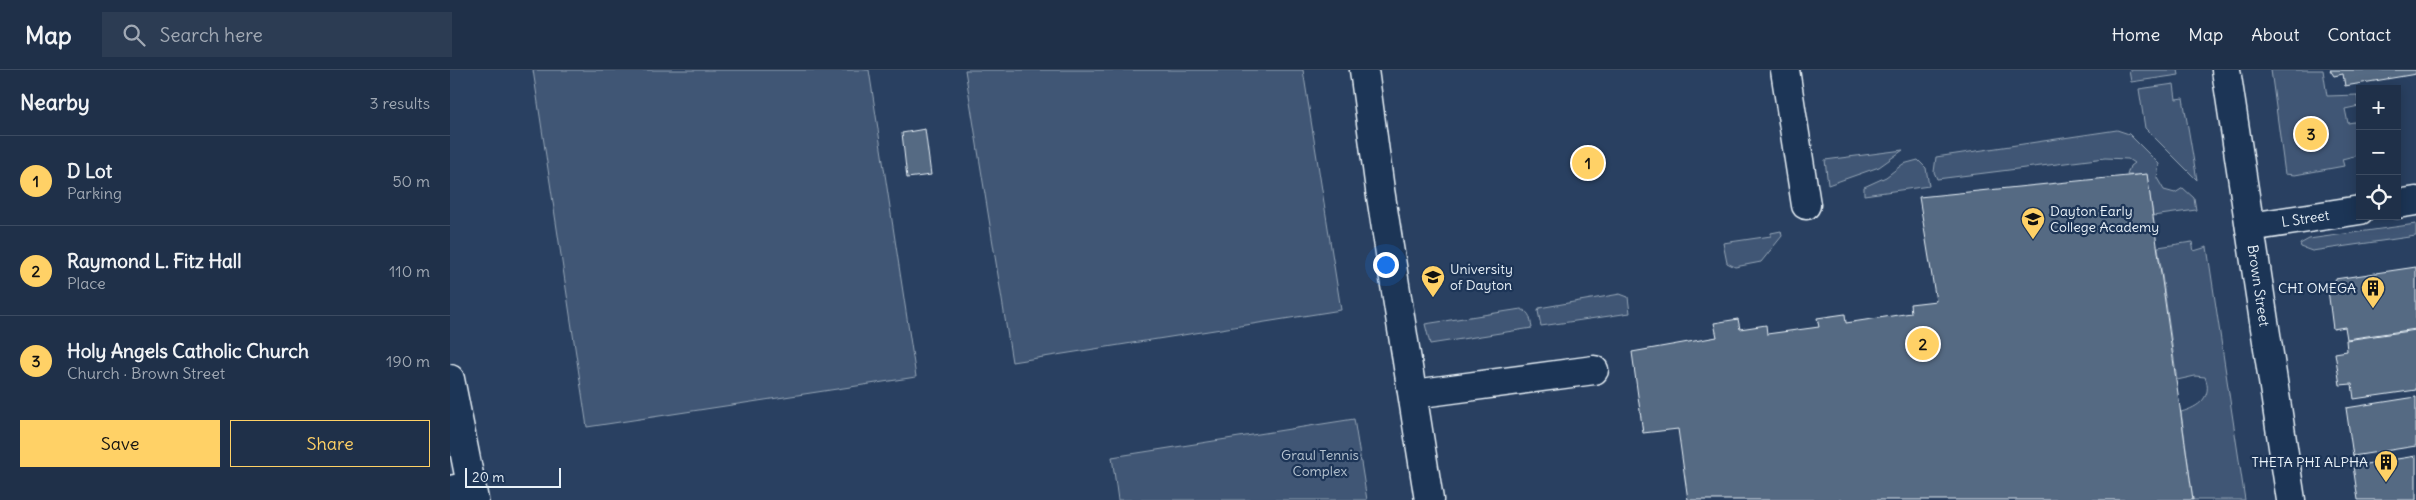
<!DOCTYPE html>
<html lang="en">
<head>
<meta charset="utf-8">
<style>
  body { margin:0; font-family:Delius,sans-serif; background:#2c3c53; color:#f1f3f6 }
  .controls { position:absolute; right:15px; top:15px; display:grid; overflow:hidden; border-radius:0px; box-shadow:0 2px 12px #0003 }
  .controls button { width:45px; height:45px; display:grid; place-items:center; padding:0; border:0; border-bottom:1px solid #3c4b61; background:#1f3049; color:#f1f3f6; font:25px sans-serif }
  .scale { position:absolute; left:15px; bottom:12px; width:96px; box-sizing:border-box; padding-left:5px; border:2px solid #e8f1f8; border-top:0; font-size:14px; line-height:18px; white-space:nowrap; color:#e8f1f8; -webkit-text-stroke:4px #1d3557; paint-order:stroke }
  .you { position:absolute; left:935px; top:194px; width:18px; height:18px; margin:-12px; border:4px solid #fff; border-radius:50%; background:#1a73e8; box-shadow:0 0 0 8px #1a73e833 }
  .badge { display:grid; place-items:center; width:32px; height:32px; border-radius:50%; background:#ffd166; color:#111; font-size:16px; font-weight:700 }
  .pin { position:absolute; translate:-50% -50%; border:2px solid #fff; box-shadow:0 1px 5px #0006 }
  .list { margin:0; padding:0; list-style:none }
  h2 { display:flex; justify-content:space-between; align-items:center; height:65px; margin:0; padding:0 20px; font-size:21px }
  h2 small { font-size:16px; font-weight:400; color:#a1a9b4 }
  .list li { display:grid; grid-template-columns:32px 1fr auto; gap:15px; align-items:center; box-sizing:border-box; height:90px; padding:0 20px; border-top:1px solid #3c4b61 }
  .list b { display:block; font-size:19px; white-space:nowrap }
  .list p { margin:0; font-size:16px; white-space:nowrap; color:#a1a9b4 }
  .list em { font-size:16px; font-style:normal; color:#a1a9b4 }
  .actions { display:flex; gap:10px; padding:15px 20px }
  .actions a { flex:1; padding:11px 0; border:1px solid #ffd166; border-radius:0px; text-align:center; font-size:18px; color:#ffd166 }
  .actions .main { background:#ffd166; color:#111 }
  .icon { flex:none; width:28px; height:28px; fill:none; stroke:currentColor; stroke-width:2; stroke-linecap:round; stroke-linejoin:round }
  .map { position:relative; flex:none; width:1966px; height:430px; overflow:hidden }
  header { display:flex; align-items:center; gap:30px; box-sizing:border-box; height:70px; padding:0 25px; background:#1f3049; border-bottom:1px solid #3c4b61 }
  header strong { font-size:24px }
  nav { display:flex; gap:28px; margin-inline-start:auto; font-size:18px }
  .search { width:350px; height:45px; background:#2c3c53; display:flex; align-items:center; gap:12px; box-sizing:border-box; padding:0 18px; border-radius:0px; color:#a1a9b4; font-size:19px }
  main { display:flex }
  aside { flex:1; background:#1f3049 }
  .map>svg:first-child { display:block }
  .green { fill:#415774; stroke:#94a4b6 }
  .building { fill:#556a83; stroke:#e8f1f8 }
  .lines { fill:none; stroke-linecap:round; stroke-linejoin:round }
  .minor-casing { stroke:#e8f1f8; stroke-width:31 }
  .major-casing { stroke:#e8f1f8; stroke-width:31 }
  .minor { stroke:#1d3557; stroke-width:28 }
  .major { stroke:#1d3557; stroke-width:28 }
  .labels { text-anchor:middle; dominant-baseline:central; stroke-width:4.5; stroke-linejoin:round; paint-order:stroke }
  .poi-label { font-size:14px; fill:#e8f1f8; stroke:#1d3557; text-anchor:start }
  .street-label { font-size:14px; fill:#e8f1f8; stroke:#1d3557 }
  .park-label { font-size:14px; fill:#b6c3d0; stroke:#1d3557 }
</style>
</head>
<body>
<header>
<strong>Map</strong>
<div class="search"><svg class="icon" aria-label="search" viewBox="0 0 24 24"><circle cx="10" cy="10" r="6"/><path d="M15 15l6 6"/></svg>Search here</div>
<nav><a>Home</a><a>Map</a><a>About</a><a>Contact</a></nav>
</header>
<main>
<aside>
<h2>Nearby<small>3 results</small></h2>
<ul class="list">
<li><span class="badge">1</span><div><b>D Lot</b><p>Parking</p></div><em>50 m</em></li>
<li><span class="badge">2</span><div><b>Raymond L. Fitz Hall</b><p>Place</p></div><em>110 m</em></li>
<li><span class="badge">3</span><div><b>Holy Angels Catholic Church</b><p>Church · Brown Street</p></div><em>190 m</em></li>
</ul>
<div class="actions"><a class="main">Save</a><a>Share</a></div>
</aside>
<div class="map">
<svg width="1966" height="430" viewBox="0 0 1966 430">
  <rect width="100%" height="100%" fill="#294061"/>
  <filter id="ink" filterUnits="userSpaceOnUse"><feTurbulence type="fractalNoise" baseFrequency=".02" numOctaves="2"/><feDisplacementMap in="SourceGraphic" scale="10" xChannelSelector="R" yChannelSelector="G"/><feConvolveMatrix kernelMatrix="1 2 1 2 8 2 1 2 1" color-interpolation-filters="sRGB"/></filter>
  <g filter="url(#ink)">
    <!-- green -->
    <g class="green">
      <path d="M 83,0 L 419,0 L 466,307 L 137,357 Z"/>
      <path d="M 515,0 L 853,0 L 891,240 L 562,292 Z"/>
      <path d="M 1679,0 L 1728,0 L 1729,5 L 1681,12 Z"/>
      <path d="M 1821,0 L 1873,0 L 1877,26 L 1907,25 L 1909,36 L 1895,39 L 1898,53 L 1910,51 L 1908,85 L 1892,89 L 1894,96 L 1845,105 L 1835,104 Z"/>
      <path d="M 1724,14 L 1726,29 L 1733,28 L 1747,110 L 1695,58 L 1689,19 Z"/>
      <path d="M 1667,60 L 1679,64 L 1709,94 L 1707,108 L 1714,120 L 1725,123 L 1733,118 L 1744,128 L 1746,140 L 1703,146 L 1697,105 L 1677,105 L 1680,96 L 1684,93 L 1678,89 L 1655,88 L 1487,109 L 1484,102 L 1486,87 Z"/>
      <path d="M 1453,80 L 1429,97 L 1378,115 L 1375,90 Z"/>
      <path d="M 1468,90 L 1476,98 L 1479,116 L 1414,125 L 1414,117 L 1436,107 L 1453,94 Z"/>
      <path d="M 1966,154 L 1966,166 L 1862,181 L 1851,177 L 1850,174 L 1859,169 Z"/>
      <path d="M 1331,161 L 1332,166 L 1311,192 L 1285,197 L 1277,193 L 1273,173 L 1321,166 L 1321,163 Z"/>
      <path d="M 1742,172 L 1744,181 L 1757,177 L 1795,430 L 1743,430 L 1731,342 C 1749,337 1763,327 1755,307 L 1745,306 L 1727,310 L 1708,177 Z"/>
      <path d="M 1170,224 L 1178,227 L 1180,243 L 1091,256 L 1088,241 L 1089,238 Z"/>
      <path d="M 1071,239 C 1081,243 1080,249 1082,258 L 980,274 L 975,254 Z"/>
      <path d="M 904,349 L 917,430 L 668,430 L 662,387 Z"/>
    </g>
    <!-- building -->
    <g class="building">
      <path d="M 1880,0 L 1966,0 L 1966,4 L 1895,16 L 1893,4 L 1884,6 Z"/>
      <path d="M 475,59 L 481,105 L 457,108 L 452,63 Z"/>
      <path d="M 1697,104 L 1743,430 L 1238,430 L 1228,359 L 1193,363 L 1182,282 L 1267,267 L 1264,253 L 1288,249 L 1290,259 L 1316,255 L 1317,264 L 1369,257 L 1367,248 L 1395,244 L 1396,253 L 1461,243 L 1460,234 L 1486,231 L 1469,127 Z"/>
      <path d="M 1966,197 L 1966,259 L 1897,269 L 1895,257 L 1883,259 L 1878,220 L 1886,219 L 1885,209 Z"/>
      <path d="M 1966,260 L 1966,320 L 1904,329 L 1902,314 L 1890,315 L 1885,283 L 1897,281 L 1896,270 Z"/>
      <path d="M 1966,327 L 1966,376 L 1903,386 L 1896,338 Z"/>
      <path d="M 1966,386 L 1966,430 L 1908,430 L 1903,396 Z"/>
    </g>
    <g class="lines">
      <!-- minor casing -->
      <g class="minor-casing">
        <g id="minor">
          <path d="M 914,0 L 930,120 L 979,430"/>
          <path d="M 1335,0 L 1356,135"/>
          <path id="s1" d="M 1776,0 L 1841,430"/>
          <path d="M 1947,134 L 1966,131"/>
          <path id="s2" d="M 1800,157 L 1910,140"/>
          <path d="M 964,324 L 1144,300"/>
          <path d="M 0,420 L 21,416"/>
        </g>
      </g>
      <!-- major casing -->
      <g class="major-casing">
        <path id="major" d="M 0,309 L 24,430"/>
      </g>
      <!-- minor -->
      <use href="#minor" class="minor"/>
      <!-- major -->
      <use href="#major" class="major"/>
    </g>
  </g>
  <!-- icons -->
  <defs>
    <g id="school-pin" transform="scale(1.25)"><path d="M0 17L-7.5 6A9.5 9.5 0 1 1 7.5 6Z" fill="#ffd166" stroke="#1d3557"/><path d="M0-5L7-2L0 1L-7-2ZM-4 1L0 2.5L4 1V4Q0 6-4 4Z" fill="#111"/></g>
    <g id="university-pin" transform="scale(1.25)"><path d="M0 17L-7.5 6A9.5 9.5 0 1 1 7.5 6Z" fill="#ffd166" stroke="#1d3557"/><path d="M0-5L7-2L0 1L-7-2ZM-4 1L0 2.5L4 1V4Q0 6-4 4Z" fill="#111"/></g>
    <g id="building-pin" transform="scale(1.25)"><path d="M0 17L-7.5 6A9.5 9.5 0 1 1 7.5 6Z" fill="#ffd166" stroke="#1d3557"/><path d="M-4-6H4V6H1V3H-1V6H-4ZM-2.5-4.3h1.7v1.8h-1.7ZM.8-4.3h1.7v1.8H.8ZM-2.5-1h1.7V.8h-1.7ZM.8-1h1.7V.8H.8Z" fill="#111"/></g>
  </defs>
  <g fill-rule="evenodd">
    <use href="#school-pin" x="1583" y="149"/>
    <use href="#university-pin" x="983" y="207"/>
    <use href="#building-pin" x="1923" y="218"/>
    <use href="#building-pin" x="1936" y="392"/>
  </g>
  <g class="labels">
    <!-- poi labels -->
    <g class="poi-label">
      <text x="1600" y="141">Dayton Early<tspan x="1600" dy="16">College Academy</tspan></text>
      <text x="1000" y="199">University<tspan x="1000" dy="16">of Dayton</tspan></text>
      <text x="1906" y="218" text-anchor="end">CHI OMEGA</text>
      <text x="1918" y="392" text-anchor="end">THETA PHI ALPHA</text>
    </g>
    <!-- street labels -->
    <g class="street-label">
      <text stroke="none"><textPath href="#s2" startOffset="56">L Street</textPath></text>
      <text stroke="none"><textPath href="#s1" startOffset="218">Brown Street</textPath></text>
    </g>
    <!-- park labels -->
    <g class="park-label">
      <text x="870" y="385">Graul Tennis<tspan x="870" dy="16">Complex</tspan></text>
    </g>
  </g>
</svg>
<div class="controls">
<button>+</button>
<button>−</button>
<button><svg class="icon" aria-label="locate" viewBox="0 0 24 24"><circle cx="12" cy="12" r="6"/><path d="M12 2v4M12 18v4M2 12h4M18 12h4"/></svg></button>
</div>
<div class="scale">20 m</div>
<div class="you"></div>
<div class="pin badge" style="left:1138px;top:93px">1</div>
<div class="pin badge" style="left:1473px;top:274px">2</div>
<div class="pin badge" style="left:1861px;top:64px">3</div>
</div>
</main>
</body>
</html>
